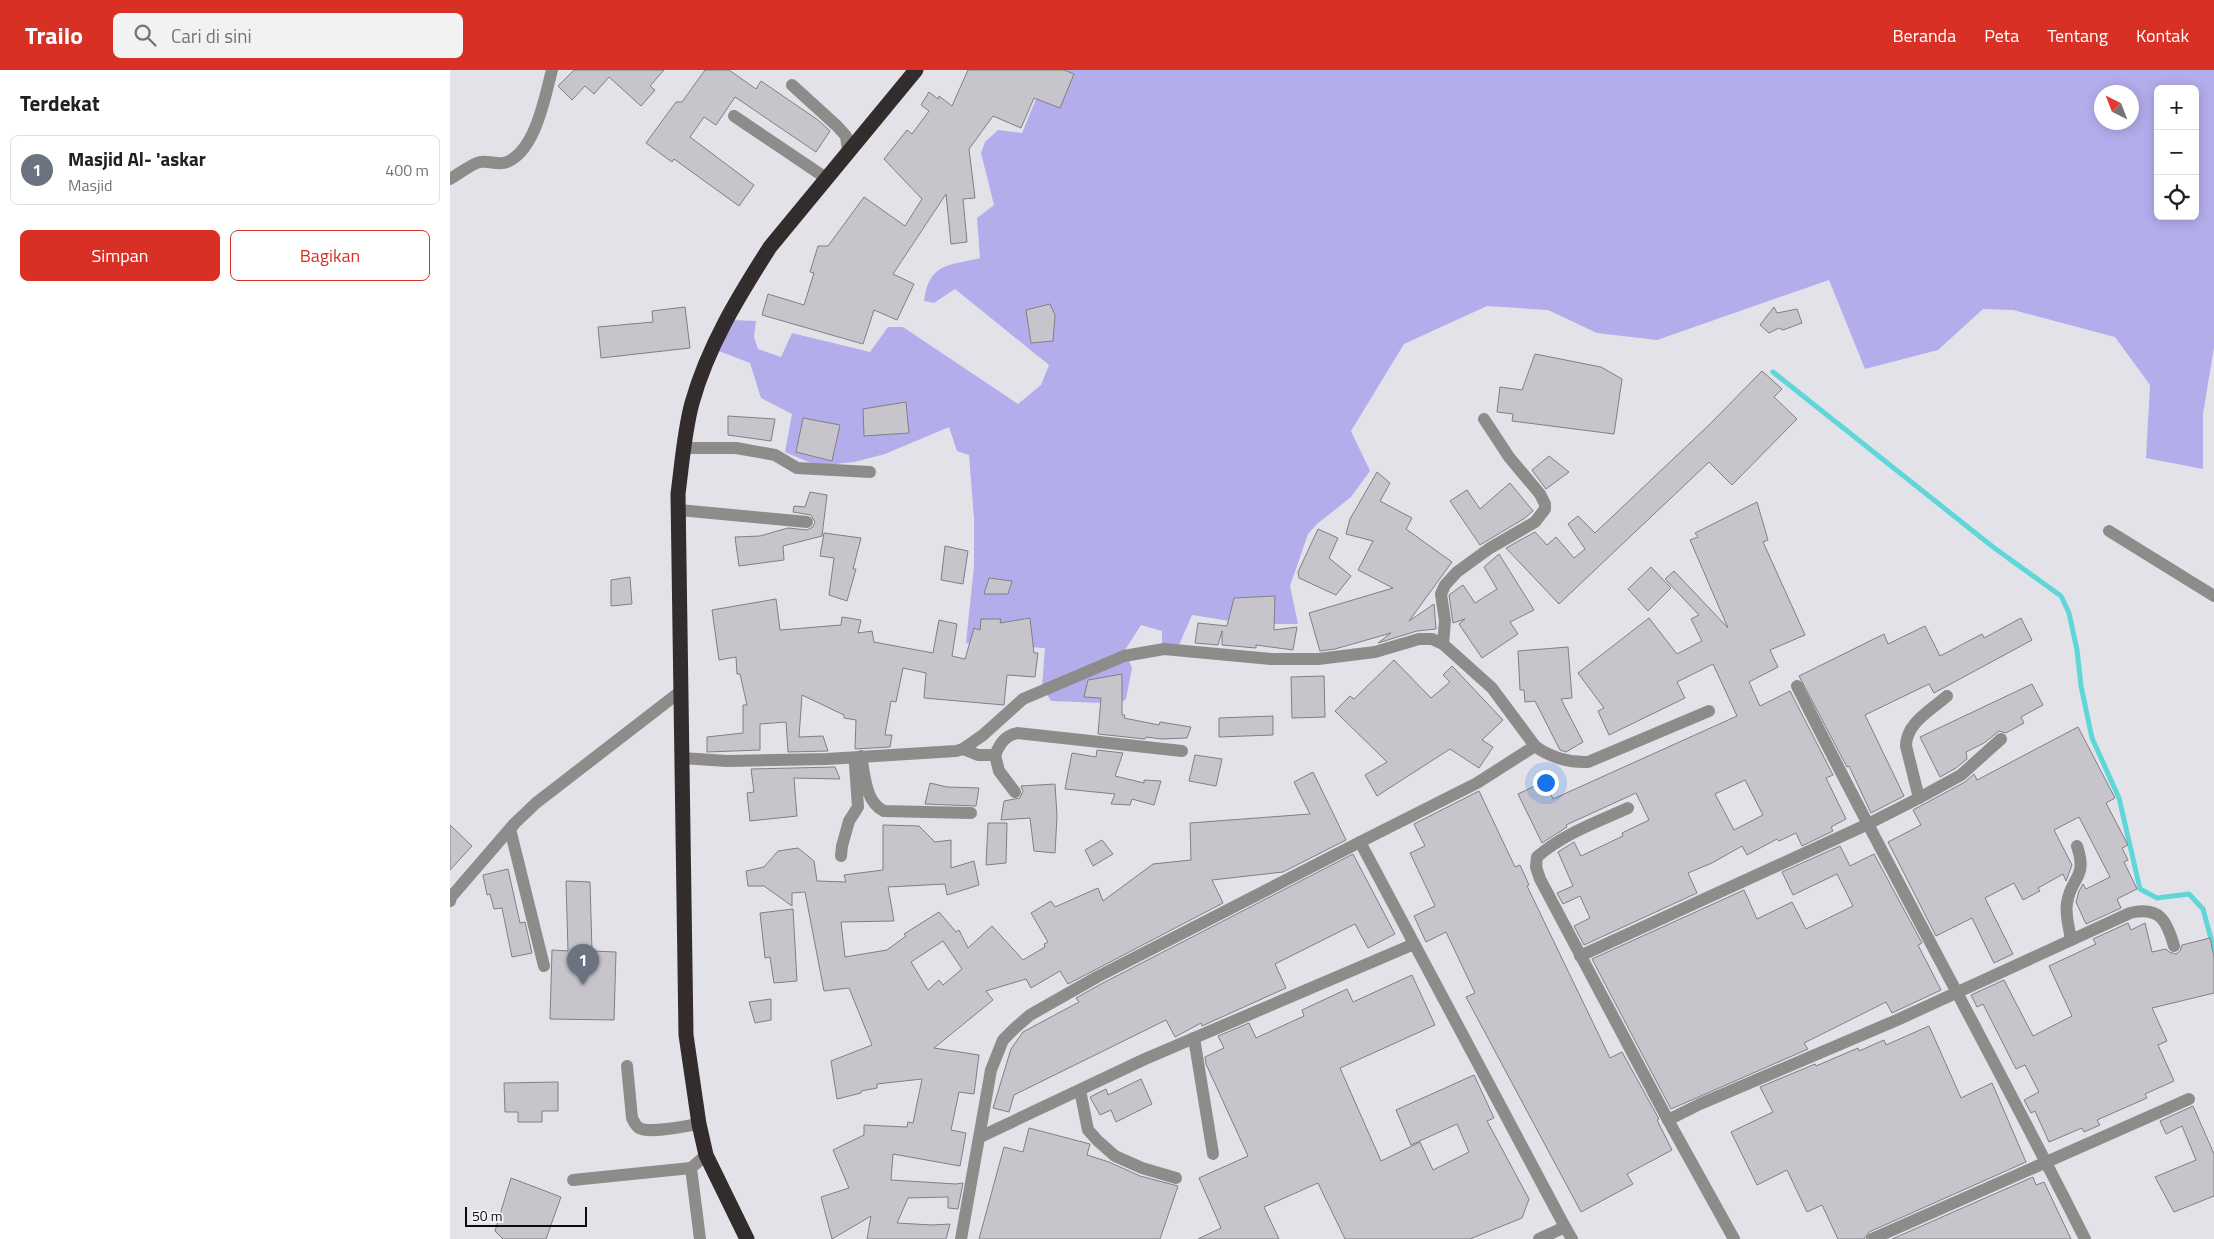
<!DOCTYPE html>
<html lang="id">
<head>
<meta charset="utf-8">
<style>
  body { margin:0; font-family:"Titillium Web",sans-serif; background:#f2f2f2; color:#202124 }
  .controls { position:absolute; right:15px; top:15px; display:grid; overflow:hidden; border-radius:8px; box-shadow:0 2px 12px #0003 }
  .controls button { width:45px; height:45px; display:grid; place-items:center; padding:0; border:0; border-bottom:1px solid #e0e0e0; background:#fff; color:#202124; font:25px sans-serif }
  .compass { position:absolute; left:1644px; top:15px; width:45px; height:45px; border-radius:50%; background:#fff; box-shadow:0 2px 12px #0003; rotate:318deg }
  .scale { position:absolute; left:15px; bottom:12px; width:122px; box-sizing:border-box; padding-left:5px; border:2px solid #0b0b0e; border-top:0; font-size:14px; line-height:18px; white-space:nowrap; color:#0b0b0e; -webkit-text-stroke:4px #f0f0f7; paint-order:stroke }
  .you { position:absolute; left:1095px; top:712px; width:18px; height:18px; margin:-12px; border:4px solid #fff; border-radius:50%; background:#1a73e8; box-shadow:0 0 0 8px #1a73e833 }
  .badge { display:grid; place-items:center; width:32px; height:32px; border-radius:50%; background:#d93025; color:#fff; font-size:16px; font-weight:700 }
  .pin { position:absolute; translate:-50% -41px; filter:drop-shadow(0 1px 2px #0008) }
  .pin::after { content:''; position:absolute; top:26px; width:18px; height:15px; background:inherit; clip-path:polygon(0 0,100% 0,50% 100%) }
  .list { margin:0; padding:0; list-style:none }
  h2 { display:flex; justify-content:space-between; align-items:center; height:65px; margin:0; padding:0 20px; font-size:21px }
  h2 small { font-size:16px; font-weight:400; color:#757577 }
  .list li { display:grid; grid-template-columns:32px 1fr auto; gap:15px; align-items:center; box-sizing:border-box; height:70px; margin:0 10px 10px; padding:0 10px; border:1px solid #e0e0e0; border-radius:8px }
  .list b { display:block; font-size:19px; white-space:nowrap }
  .list p { margin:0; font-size:16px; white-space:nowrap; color:#757577 }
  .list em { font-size:16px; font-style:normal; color:#757577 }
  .actions { display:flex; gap:10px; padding:15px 20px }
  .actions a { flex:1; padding:11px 0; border:1px solid #d93025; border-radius:8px; text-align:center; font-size:18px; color:#d93025 }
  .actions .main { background:#d93025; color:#fff }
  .icon { flex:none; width:28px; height:28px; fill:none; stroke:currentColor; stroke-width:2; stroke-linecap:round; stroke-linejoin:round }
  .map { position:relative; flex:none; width:1764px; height:1169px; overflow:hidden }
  header { display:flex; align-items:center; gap:30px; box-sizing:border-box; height:70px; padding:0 25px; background:#d93025; color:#fff }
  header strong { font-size:24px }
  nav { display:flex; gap:28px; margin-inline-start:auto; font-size:18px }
  .search { width:350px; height:45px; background:#f2f2f2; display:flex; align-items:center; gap:12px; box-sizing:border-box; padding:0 18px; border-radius:8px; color:#757577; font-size:19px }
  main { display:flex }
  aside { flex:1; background:#fff }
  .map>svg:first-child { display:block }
  .green { fill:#b3adec; fill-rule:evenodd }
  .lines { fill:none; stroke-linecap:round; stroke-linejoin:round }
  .stream { stroke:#5fd7d8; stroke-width:5 }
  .building { fill:#c7c5cb; stroke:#817f85; fill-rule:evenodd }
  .minor { stroke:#8e8b8b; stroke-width:12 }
  .highway { stroke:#322c2c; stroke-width:15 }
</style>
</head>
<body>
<header>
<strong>Trailo</strong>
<div class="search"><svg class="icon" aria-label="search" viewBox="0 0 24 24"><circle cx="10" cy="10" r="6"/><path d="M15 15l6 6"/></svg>Cari di sini</div>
<nav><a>Beranda</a><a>Peta</a><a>Tentang</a><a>Kontak</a></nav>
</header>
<main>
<aside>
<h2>Terdekat<small></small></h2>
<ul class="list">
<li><span class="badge" style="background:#6b7280">1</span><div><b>Masjid Al- 'askar</b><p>Masjid</p></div><em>400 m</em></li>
</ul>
<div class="actions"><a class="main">Simpan</a><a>Bagikan</a></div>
</aside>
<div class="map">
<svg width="1764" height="1169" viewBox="0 0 1764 1169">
  <rect width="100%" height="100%" fill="#e3e2e9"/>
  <!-- green -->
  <path class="green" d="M 598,0 L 1764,0 L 1764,277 L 1753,344 L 1753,399 L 1696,388 L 1700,315 L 1665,267 L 1563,240 L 1533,239 L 1488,280 L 1415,299 L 1379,210 L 1207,270 L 1147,263 L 1098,240 L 1037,236 L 954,274 L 901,361 L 920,401 L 901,427 L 867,454 L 858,464 L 840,516 L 848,554 L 799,554 L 742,545 L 729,575 L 712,576 L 712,561 L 691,555 L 675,580 L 682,598 L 676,629 L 657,643 L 651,633 L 601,631 L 592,617 L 595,578 L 516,573 L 524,496 L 524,449 L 519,385 L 507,381 L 499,357 L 435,384 L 404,392 L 368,396 L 335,382 L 342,344 L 311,328 L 300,293 L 266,280 L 282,250 L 306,251 L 304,267 L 308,279 L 331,287 L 342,263 L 420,282 L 438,257 L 453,257 L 568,334 L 591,315 L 599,295 L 505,219 L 484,233 L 474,231 C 479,193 498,196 530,188 L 527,148 L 544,135 L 531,83 L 535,72 L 548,60 L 572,63 ZM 1708,19 L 1745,19 L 1745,146 L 1708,146 ZM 1652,22 L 1682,22 L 1682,52 L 1652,52 Z"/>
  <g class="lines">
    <!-- stream -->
    <path class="stream" d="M 1323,302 L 1543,477 L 1611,526 L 1619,543 L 1627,580 L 1631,616 L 1642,668 L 1669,728 L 1690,819 L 1707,828 L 1739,824 L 1753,839 L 1764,880"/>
  </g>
  <!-- building -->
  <g class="building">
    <path d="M 124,0 L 214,0 L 200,16 L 205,20 L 191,36 L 159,7 L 144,24 L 135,16 L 122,30 L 108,16 Z"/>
    <path d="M 255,0 L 279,0 L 306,19 L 311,11 L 368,50 L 380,61 L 366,82 L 285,27 L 266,55 L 254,47 L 240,67 L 304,115 L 289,136 L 224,89 L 222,92 L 196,73 L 226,32 L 232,32 Z"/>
    <path d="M 518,0 L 614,0 L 624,4 L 610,38 L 584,28 L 571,58 L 543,46 L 519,79 L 525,128 L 513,129 L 517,172 L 501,174 L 496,124 L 443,204 L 464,214 L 447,250 L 424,240 L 413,274 L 312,245 L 318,224 L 354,235 L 364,203 L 360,202 L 368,176 L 378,176 L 414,127 L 455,156 L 472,129 L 434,89 L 457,60 L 462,64 L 479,41 L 471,35 L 479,22 L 488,29 L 489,26 L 502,36 Z"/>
    <path d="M 600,234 L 605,245 L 603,271 L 581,273 L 576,240 Z"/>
    <path d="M 235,237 L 240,278 L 151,288 L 148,257 L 203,252 L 202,241 Z"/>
    <path d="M 1324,237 L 1327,243 L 1347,239 L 1352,253 L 1333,260 L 1329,258 L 1319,263 L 1310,255 Z"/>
    <path d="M 1085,284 L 1151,297 L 1172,309 L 1164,364 L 1062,351 L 1063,344 L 1047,342 L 1050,317 L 1072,320 Z"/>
    <path d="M 1312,301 L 1332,319 L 1324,327 L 1347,349 L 1282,415 L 1259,392 L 1109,534 L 1056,478 L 1085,462 L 1097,475 L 1106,467 L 1124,488 L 1135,479 L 1118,454 L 1128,446 L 1145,463 L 1260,354 Z"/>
    <path d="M 456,332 L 459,363 L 414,366 L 413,339 Z"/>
    <path d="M 278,346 L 325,349 L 321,371 L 278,365 Z"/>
    <path d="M 353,348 L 390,355 L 382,391 L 346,382 Z"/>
    <path d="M 1099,386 L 1119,402 L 1096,419 L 1082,400 Z"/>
    <path d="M 927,402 L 940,413 L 930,431 L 962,448 L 956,459 L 1002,492 L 959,551 L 984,534 L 986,559 L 967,561 L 928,573 L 941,563 L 885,579 L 870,581 L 859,543 L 943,518 L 908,500 L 923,471 L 896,464 L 900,449 Z"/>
    <path d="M 1060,413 L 1083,441 L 1075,448 L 1030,475 L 1000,431 L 1017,420 L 1030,439 Z"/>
    <path d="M 360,422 L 377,425 L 372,466 L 333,476 L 334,490 L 289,496 L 285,467 L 310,466 L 338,458 L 357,460 L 363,457 L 365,452 L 361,445 L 343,442 L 344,436 L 355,437 Z"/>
    <path d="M 1307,432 L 1318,470 L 1313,472 L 1355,565 L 1320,580 L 1328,597 L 1299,612 L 1310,636 L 1340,621 L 1383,705 L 1376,708 L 1396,749 L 1381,757 L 1383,761 L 1352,776 L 1346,763 L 1329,771 L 1327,769 L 1297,785 L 1292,776 L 1262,793 L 1238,803 L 1247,823 L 1134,875 L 1124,856 L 1140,848 L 1130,826 L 1113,834 L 1107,823 L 1123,816 L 1108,782 L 1124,772 L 1131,786 L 1173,766 L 1172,763 L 1199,750 L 1186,723 L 1116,755 L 1117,757 L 1092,773 L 1068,724 L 1095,711 L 1103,729 L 1287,646 L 1263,594 L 1227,612 L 1235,628 L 1159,665 L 1148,641 L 1154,638 L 1128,603 L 1199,548 L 1227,584 L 1252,571 L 1241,549 L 1249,545 L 1215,509 L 1224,501 L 1278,558 L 1240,470 L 1248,467 L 1245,463 ZM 1295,710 L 1313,745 L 1284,760 L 1265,724 Z"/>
    <path d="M 868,459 L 888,468 L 879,488 L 901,506 L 886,525 L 849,508 L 848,502 Z"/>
    <path d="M 374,463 L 411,468 L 403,499 L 406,499 L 397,531 L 379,525 L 384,488 L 370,486 Z"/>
    <path d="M 495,476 L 518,481 L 513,514 L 491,510 Z"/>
    <path d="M 1049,484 L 1084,540 L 1060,552 L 1068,564 L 1032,588 L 1009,554 L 1015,549 L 1003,553 L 999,525 L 1013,515 L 1025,533 L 1047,519 L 1034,497 Z"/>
    <path d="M 1201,497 L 1221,518 L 1198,541 L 1178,519 Z"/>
    <path d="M 180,507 L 182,534 L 161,536 L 161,510 Z"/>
    <path d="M 539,508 L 562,511 L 558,524 L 534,524 Z"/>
    <path d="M 825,526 L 824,560 L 847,557 L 843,580 L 806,575 L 806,578 L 772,575 L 772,561 L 768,575 L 745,573 L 748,553 L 777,556 L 784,528 Z"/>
    <path d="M 326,529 L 330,560 L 391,555 L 392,547 L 411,550 L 408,563 L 422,561 L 424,572 L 483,583 L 489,550 L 507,554 L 502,586 L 515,589 L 524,558 L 530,560 L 531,549 L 551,549 L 550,553 L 580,548 L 584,583 L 588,583 L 585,607 L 557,605 L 554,635 L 474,628 L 476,603 L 453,598 L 446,632 L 441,631 L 435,665 L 442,665 L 440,677 L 405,679 L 406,650 L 394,648 L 394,645 L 352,625 L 349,667 L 373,666 L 378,681 L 338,682 L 336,652 L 310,654 L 310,680 L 257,682 L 257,667 L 293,663 L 293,635 L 297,635 L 290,604 L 287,604 L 286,587 L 269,590 L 262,540 Z"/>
    <path d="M 1571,548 L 1582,570 L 1484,623 L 1479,614 L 1415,645 L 1454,726 L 1421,743 L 1399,696 L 1397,697 L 1349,606 L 1434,564 L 1438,574 L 1475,556 L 1490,586 L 1532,564 L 1534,568 Z"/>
    <path d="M 1118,577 L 1122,628 L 1111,629 L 1133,672 L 1116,682 L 1110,680 L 1085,631 L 1075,632 L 1074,620 L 1070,620 L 1068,581 Z"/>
    <path d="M 944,590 L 981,628 L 1000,612 L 993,605 L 1002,596 L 1053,650 L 1032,670 L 1043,677 L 1029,698 L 1000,679 L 927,726 L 915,705 L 937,692 L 885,641 L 900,626 L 904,629 Z"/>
    <path d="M 672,604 L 672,645 L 675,645 L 674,648 L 709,655 L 710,652 L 741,657 L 737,668 L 711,669 L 696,667 L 695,669 L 648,664 L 651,628 L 634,627 L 638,610 Z"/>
    <path d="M 874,606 L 875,647 L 842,648 L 841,607 Z"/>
    <path d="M 1582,614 L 1593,635 L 1571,647 L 1574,653 L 1556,663 L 1549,661 L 1534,673 L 1516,682 L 1517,689 L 1506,698 L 1490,707 L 1470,667 Z"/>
    <path d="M 823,646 L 823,665 L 769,667 L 769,648 Z"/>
    <path d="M 1628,657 L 1665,728 L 1656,733 L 1678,775 L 1672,778 L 1678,790 L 1674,792 L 1687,819 L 1667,829 L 1671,838 L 1636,854 L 1626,832 L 1629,821 L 1633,814 L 1636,819 L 1660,807 L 1629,747 L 1604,760 L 1622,795 L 1616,811 L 1613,804 L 1588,818 L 1590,821 L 1573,830 L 1564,813 L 1535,828 L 1563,884 L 1544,893 L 1522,848 L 1486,866 L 1438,772 L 1471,755 L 1463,740 L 1515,712 L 1524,704 L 1527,710 Z"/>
    <path d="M 647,680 L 673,683 L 665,706 L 694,713 L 694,710 L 711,711 L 704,735 L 682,729 L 680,735 L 661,734 L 665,724 L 615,719 L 622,683 L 646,687 Z"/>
    <path d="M 745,685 L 772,689 L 766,716 L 739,711 Z"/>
    <path d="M 385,697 L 390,709 L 344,708 L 347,746 L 300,751 L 297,723 L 304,722 L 301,699 Z"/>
    <path d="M 863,702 L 896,770 L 833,802 L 762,810 L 773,833 L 618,914 L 610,901 L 581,918 L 576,909 L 536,921 L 543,930 L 484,978 L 529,985 L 524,1024 L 509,1022 L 501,1060 L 516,1063 L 510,1096 L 443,1084 L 441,1110 L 506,1114 L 513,1113 L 508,1139 L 498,1138 L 498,1127 L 458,1128 L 447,1153 L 482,1155 L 500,1154 L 496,1169 L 417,1169 L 421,1146 L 382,1169 L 371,1127 L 399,1118 L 383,1080 L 414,1065 L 414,1055 L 457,1057 L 458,1052 L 463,1053 L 472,1009 L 427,1014 L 427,1018 L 411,1021 L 411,1023 L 387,1029 L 381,991 L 422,975 L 399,918 L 374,921 L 355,822 L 342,823 L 342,836 L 314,816 L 298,816 L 296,801 L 314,797 L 328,781 L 348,778 L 364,791 L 367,811 L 396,812 L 394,805 L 433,800 L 433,755 L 469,756 L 485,772 L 501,770 L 501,798 L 524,791 L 529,815 L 497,825 L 495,814 L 438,817 L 444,851 L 391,852 L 395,887 L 437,880 L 456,866 L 454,864 L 489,842 L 506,862 L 509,860 L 518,878 L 542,856 L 573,890 L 595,877 L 594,874 L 598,872 L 581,843 L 601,831 L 605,837 L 648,818 L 653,831 L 703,794 L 741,790 L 740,753 L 860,744 L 844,712 ZM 493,871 L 512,899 L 493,915 L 489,910 L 478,920 L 461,892 Z"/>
    <path d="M 480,713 L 497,717 L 529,718 L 526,736 L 475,734 Z"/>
    <path d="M 605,714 L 607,746 L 605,783 L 584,781 L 580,748 L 551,750 L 554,731 L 570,728 L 573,721 L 571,716 Z"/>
    <path d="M 1029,721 L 1065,797 L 1070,795 L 1079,815 L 1077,816 L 1160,988 L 1172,982 L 1209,1049 L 1207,1050 L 1222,1080 L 1177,1104 L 1183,1114 L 1131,1142 L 1016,927 L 1025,923 L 996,862 L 976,872 L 964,846 L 985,836 L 960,783 L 975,776 L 964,754 Z"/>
    <path d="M 538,753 L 557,753 L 556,793 L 536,795 Z"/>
    <path d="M 0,755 L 22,776 L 0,800 Z"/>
    <path d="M 652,770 L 663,784 L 643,796 L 635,780 Z"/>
    <path d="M 1390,776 L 1400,796 L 1424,784 L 1472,873 L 1468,875 L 1491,920 L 1442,943 L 1436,932 L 1354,973 L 1358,979 L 1221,1039 L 1142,889 L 1294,820 L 1307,849 L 1342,832 L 1356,859 L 1403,836 L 1387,804 L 1343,825 L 1332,802 Z"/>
    <path d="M 903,784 L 945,864 L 918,878 L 905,854 L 825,894 L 836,918 L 752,956 L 751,953 L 725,967 L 716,950 L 564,1025 L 559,1042 L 543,1038 L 561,979 L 573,962 L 629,932 L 626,928 L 651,914 Z"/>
    <path d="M 58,799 L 70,853 L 75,852 L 82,883 L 62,887 L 52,838 L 44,839 L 40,824 L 37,825 L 33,805 Z"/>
    <path d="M 116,811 L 140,812 L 142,881 L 166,882 L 164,950 L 100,949 L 102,880 L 118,881 Z"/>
    <path d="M 343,839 L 347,911 L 324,913 L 320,887 L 315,888 L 310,843 Z"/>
    <path d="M 1678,853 L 1681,860 L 1695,853 L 1702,882 L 1716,879 L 1719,882 L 1726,884 L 1730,881 L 1732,875 L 1760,868 L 1764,887 L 1764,923 L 1702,938 L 1717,971 L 1708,975 L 1724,1011 L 1695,1024 L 1697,1028 L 1647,1050 L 1650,1055 L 1634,1062 L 1632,1058 L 1599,1072 L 1585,1041 L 1581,1043 L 1574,1030 L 1589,1022 L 1575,995 L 1566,999 L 1533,934 L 1527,937 L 1521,925 L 1554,910 L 1583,966 L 1622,946 L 1599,896 L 1646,874 L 1643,869 Z"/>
    <path d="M 962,905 L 985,955 L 890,998 L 931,1091 L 970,1072 L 983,1100 L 1019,1082 L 1007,1054 L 961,1075 L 946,1040 L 1024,1005 L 1044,1048 L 1037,1051 L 1079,1129 L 1072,1148 L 1020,1169 L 895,1169 L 868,1113 L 814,1137 L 829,1169 L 748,1169 L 771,1158 L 749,1108 L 798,1086 L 756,994 L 755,987 L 774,978 L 768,966 L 799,953 L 806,968 L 854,946 L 852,940 L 897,919 L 903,932 Z"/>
    <path d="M 321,929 L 321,950 L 305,953 L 299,932 Z"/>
    <path d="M 1479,956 L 1511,1028 L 1542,1013 L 1576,1092 L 1419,1162 L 1414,1169 L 1388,1169 L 1372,1135 L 1357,1142 L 1337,1100 L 1307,1115 L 1281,1062 L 1323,1042 L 1310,1017 L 1365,994 L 1366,996 L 1408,978 L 1409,981 L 1434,970 L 1436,975 Z"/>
    <path d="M 691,1009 L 702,1034 L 666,1052 L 661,1040 L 650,1045 L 640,1027 L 656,1019 L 658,1025 Z"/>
    <path d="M 108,1012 L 108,1041 L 92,1041 L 92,1052 L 68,1052 L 68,1042 L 55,1042 L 54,1013 Z"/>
    <path d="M 1743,1036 L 1764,1084 L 1764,1126 L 1724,1142 L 1705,1107 L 1746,1090 L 1732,1056 L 1716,1064 L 1710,1051 Z"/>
    <path d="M 579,1058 L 640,1074 L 637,1085 L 659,1092 L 690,1106 L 728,1116 L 710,1169 L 529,1169 L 554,1077 L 573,1082 Z"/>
    <path d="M 1583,1107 L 1586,1115 L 1594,1112 L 1621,1169 L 1442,1169 Z"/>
    <path d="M 61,1108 L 111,1127 L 96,1169 L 53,1169 L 45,1161 Z"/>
  </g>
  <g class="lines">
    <!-- minor -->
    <g class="minor">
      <path d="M 342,15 L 387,56 L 396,66 L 398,81"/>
      <path d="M 284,46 L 376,108"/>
      <path d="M 0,109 C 9,104 21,94 30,92 C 39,90 48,96 57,92 C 86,80 95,26 102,0"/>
      <path d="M 234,378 L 286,378 L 325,385 L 347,398 L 420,402"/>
      <path d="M 229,440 L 357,452"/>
      <path d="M 1659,461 L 1764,526"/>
      <path d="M 993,574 L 995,551 L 991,524 L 995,515 L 1007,502 L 1040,478 L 1085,452 L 1095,439 L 1095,434 L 1090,424 L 1059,387 L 1034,349"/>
      <path d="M 1347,616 C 1440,802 1542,983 1635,1169"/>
      <path d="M 1085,676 C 1099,687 1120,693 1138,692 L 1259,641"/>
      <path d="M 513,679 L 528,685 L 545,685 C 550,674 554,666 567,663 L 732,681"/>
      <path d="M 545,685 L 549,701 L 565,722"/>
      <path d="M 411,686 C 415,705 415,732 434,741 L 521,743"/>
      <path d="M 232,688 L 277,691 L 377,689 L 506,681 L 513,679 L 533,665 L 573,629 L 674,586 L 714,579 L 821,589 L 868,589 L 925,582 L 969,569 L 982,569 L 993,574 L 1042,618 L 1085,676 L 1027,713 L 910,772"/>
      <path d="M 1469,728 L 1456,676 C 1456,653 1481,640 1497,626"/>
      <path d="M 1178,738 C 1147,752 1113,764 1087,787 L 1086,797 L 1090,809 L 1218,1050 L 1284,1169"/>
      <path d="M 60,759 L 94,896"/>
      <path d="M 391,786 L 392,776 L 399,751 L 408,737 L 405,694"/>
      <path d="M 0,831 L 1,827 L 65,753 L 86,733 L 231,621"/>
      <path d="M 1621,869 C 1619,857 1615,845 1617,833 C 1621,806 1638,809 1627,776"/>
      <path d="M 1130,886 L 1416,755 L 1469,728 L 1511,705 L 1551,669"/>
      <path d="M 744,968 L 763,1084"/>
      <path d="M 177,996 L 182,1048 C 184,1052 185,1055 189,1058 C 200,1064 235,1056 249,1054"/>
      <path d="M 630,1020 L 638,1060 L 648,1071 L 665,1086 L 692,1098 L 726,1108"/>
      <path d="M 1218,1050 L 1250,1034 L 1447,950 L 1680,843 C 1710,836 1717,851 1724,876"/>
      <path d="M 530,1067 L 695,989 L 964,874"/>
      <path d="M 123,1110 L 241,1098"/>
      <path d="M 250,1169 L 241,1098 L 256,1085"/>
      <path d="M 511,1169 L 541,1000 L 553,970 L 565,958 L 580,945 L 647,907 L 910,772 L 1115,1157"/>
      <path d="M 1089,1169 L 1115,1157 L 1122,1169"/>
      <path d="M 1422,1169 L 1739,1029"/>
    </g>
    <!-- highway -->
    <path class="highway" d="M 297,1169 L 256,1085 L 249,1054 L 236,965 L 228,424 C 232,394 234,363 242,333 C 258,276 288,227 320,177 L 466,0"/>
  </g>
</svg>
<div class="controls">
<button>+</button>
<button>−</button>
<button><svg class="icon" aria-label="locate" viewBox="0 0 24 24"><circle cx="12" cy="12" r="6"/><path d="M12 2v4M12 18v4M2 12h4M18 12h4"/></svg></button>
</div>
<svg class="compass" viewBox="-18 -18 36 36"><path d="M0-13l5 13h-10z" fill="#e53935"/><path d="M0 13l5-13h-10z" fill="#757577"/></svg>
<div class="scale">50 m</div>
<div class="you"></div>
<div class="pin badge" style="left:133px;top:915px;background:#6b7280">1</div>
</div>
</main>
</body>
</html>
